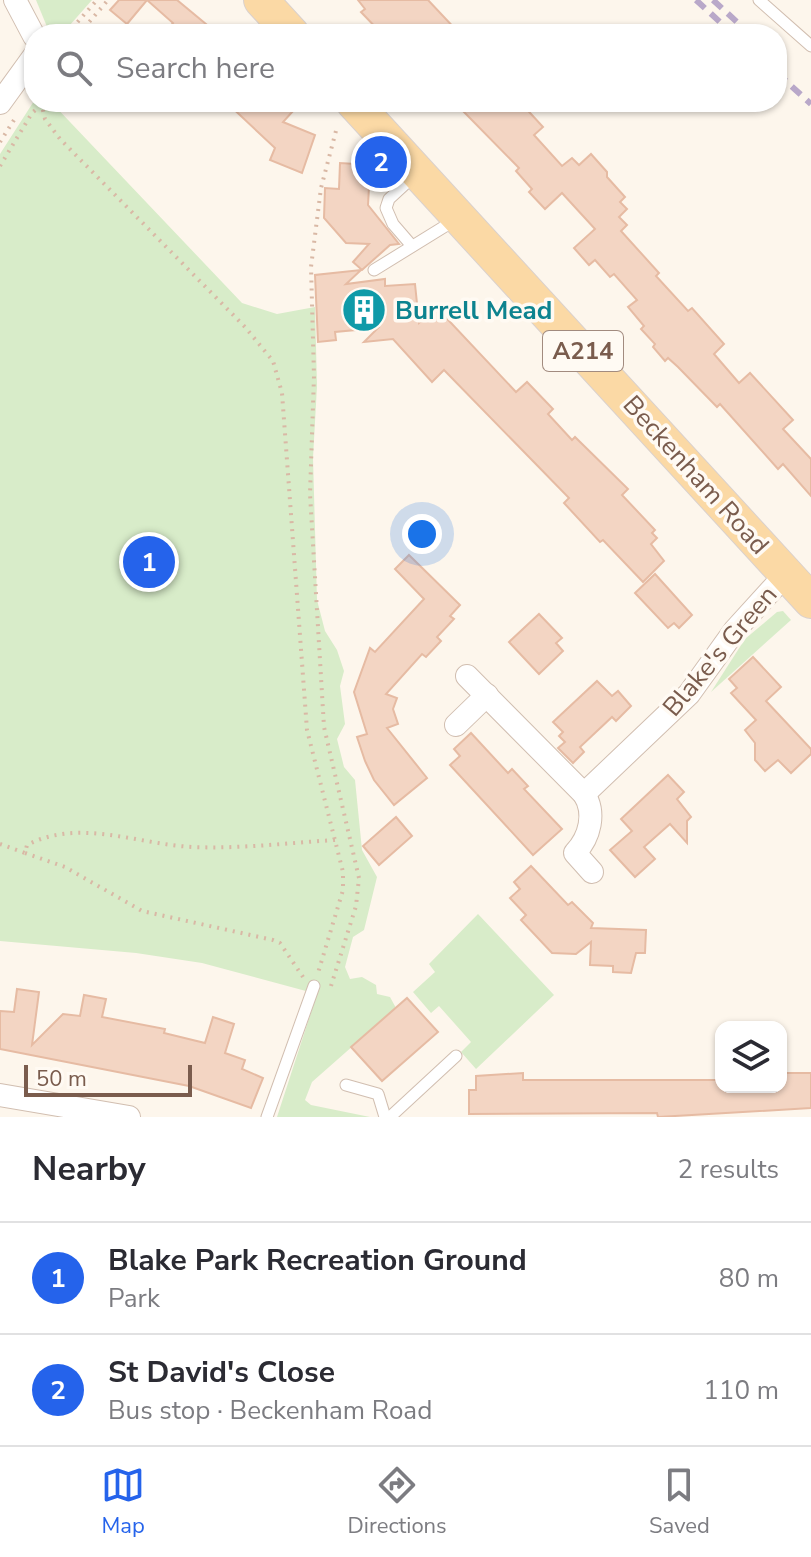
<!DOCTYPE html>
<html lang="en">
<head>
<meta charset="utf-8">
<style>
  body { margin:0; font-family:"Nunito Sans",sans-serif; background:#f7f7f7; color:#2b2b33 }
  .controls { position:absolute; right:24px; bottom:24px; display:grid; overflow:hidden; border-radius:16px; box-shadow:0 2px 6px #0004 }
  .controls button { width:72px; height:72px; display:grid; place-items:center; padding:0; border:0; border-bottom:2px solid #e1e1e2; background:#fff; color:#2b2b33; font:40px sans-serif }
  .scale { position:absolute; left:24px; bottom:20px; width:168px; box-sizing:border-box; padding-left:8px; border:4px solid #7a5c4d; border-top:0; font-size:22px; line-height:28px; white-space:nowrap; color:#7a5c4d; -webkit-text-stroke:6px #fffaf3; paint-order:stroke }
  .you { position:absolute; left:422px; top:534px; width:28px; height:28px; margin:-20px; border:6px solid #fff; border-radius:50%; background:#1a73e8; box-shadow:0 0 0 12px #1a73e833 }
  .badge { display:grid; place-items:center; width:52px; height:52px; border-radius:50%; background:#2563eb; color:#fff; font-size:26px; font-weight:700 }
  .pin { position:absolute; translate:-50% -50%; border:4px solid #fff; box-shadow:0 2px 8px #0006 }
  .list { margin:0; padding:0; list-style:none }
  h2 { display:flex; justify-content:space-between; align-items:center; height:104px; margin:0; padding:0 32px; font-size:34px }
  h2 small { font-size:26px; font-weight:400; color:#7c7c81 }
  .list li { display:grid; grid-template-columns:52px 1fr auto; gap:24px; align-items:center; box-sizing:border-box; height:112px; padding:0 32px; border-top:2px solid #e1e1e2 }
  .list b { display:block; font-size:30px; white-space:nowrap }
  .list p { margin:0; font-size:26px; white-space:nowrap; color:#7c7c81 }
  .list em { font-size:26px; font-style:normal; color:#7c7c81 }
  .icon { flex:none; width:44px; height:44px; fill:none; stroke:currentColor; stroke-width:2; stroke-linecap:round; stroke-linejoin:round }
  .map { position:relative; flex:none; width:811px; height:1117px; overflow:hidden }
  .search { position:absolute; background:#fff; box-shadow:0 2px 6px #0004; left:24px; right:24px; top:24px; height:88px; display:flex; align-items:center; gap:20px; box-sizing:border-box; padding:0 28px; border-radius:32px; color:#7c7c81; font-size:30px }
  .sheet { height:328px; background:#fff }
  nav { display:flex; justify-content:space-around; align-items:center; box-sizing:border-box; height:112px; border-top:2px solid #e1e1e2; background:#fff; font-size:22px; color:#7c7c81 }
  nav a { display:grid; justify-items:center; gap:4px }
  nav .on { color:#2563eb }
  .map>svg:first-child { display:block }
  .green { fill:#d8ecc9 }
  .building { fill:#f3d5c3; stroke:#e6bba3; stroke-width:2 }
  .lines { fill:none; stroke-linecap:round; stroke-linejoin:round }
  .service-casing { stroke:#d1beb0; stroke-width:13 }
  .minor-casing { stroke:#d1beb0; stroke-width:24 }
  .primary-casing { stroke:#dad1cd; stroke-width:36 }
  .path { stroke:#d9b8a5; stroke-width:4; stroke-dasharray:2 6; stroke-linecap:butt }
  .service { stroke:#fff; stroke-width:11 }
  .minor { stroke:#fff; stroke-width:22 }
  .primary { stroke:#fbd9a5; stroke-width:34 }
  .rail { stroke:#b9a8c9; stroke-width:6; stroke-dasharray:12 8; stroke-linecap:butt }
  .labels { text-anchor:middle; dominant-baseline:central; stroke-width:7; stroke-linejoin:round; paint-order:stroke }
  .shield { fill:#fffaf3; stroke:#a28b7f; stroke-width:2 }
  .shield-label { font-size:24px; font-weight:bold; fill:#7a5c4d }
  .culture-label { font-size:26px; font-weight:bold; fill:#0d838f; stroke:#fffaf3; text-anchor:start }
  .street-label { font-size:26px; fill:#7a5c4d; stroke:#fffaf3 }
</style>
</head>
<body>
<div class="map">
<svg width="811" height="1117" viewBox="0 0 811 1117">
  <rect width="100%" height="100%" fill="#fdf6ec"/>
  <!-- green -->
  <g class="green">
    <path d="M 36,0 L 92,0 L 62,34 L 50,34 Z"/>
    <path d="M 34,101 L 51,102 L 242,303 L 277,314 L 315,307 L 317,386 L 313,458 L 317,600 L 325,631 L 337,650 L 344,671 L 340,686 L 345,724 L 337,739 L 344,767 L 355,780 L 362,850 L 377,877 L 364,930 L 353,937 L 345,967 L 350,979 L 362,977 L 376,985 L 377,994 L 390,997 L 396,1008 L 312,1082 L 305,1100 L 311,1105 L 370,1117 L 277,1117 L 317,994 L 202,963 L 136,953 L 0,941 L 0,154 Z"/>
    <path d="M 783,611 L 791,620 L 711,692 L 745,639 L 777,612 Z"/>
    <path d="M 478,914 L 554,995 L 476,1069 L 461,1052 L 471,1042 L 439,1006 L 431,1013 L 413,992 L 435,972 L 429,964 Z"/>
  </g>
  <!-- building -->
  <g class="building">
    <path d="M 119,0 L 177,0 L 218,34 L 164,34 L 173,23 L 147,0 L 127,24 L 110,10 Z"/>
    <path d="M 358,0 L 428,0 L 460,34 L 382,34 L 361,12 L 365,9 Z"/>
    <path d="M 226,102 L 282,102 L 293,111 L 283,122 L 315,135 L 302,173 L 270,160 L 275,148 Z"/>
    <path d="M 476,102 L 520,102 L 543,127 L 534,135 L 562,166 L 572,158 L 579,165 L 591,154 L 607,172 L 607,177 L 625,197 L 620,202 L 627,209 L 619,217 L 627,225 L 621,231 L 659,273 L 656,276 L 688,311 L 692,308 L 724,344 L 714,354 L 739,383 L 750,373 L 793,420 L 783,429 L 811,459 L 811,496 L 783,464 L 778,469 L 720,404 L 717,407 L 678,367 L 668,358 L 665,361 L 653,347 L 655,344 L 641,329 L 644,326 L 628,307 L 637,300 L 614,274 L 610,277 L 595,260 L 589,265 L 574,248 L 595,229 L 562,193 L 545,209 L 529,192 L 532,189 L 516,171 L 519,168 L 464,112 Z"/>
    <path d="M 371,151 L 368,205 L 399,244 L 390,245 L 362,270 L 353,262 L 369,244 L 346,243 L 324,218 L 325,188 L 339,189 L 340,163 L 356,164 Z"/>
    <path d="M 361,270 L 346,284 L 385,279 L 385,286 L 415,284 L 419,323 L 436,307 L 516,392 L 527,382 L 553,409 L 548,414 L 572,440 L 575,437 L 628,489 L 622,495 L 655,530 L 652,533 L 657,538 L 651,544 L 664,561 L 643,582 L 603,540 L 600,542 L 564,503 L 569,498 L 444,370 L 432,382 L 393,339 L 364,342 L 378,328 L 335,332 L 336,340 L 318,342 L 315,275 Z"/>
    <path d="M 409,555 L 460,605 L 450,616 L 454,619 L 437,637 L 441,641 L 426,657 L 422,654 L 386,694 L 397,698 L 393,709 L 398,724 L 387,728 L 427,778 L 394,805 L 374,780 L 365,761 L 357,737 L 367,734 L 354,692 L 370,648 L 375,652 L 424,599 L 395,569 Z"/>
    <path d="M 655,574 L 692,615 L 679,628 L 674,623 L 668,628 L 635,593 Z"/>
    <path d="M 539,614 L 562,638 L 556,643 L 563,651 L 539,674 L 509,642 Z"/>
    <path d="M 753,657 L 781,687 L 766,701 L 811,749 L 811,754 L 791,773 L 778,760 L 765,771 L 755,760 L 755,743 L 745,730 L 756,720 L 731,693 L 737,688 L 729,679 Z"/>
    <path d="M 597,681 L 612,696 L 618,691 L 631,706 L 616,721 L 612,717 L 580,747 L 584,752 L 573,763 L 558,748 L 565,742 L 559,736 L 563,732 L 553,722 Z"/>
    <path d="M 471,733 L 508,773 L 512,769 L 528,786 L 524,789 L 562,829 L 533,855 L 450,765 L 460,756 L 454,749 Z"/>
    <path d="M 668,775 L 684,792 L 677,799 L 691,817 L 687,821 L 687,843 L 670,824 L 644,847 L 655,859 L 635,877 L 610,850 L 632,831 L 621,819 Z"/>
    <path d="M 396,817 L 412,836 L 379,865 L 363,846 Z"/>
    <path d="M 531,866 L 568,905 L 572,902 L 593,923 L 591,928 L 646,930 L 645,953 L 636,953 L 631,973 L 613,972 L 613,966 L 590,965 L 591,942 L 576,954 L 552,953 L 521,920 L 526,915 L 510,898 L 520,889 L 514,882 Z"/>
    <path d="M 17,989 L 39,992 L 32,1045 L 63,1014 L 80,1016 L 84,995 L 106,999 L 102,1017 L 165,1029 L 164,1033 L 205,1043 L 213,1017 L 234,1024 L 225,1053 L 245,1060 L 242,1069 L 263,1078 L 251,1108 L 189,1086 L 0,1049 L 0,1011 L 14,1012 Z"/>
    <path d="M 407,998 L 438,1032 L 382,1081 L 351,1047 Z"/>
    <path d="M 523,1073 L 523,1080 L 721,1080 L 721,1087 L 781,1087 L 781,1073 L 811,1073 L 811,1108 L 658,1117 L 657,1113 L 469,1114 L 469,1090 L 476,1090 L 476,1076 Z"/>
  </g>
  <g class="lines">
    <!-- service casing -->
    <g class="service-casing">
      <g id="service">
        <path d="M 759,0 L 811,46"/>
        <path d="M 412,246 L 393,224 L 386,208 L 389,199 L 415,175"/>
        <path d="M 374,270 L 455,220"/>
        <path d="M 346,1085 L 378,1094 L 385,1117"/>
        <path d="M 267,1117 L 314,986"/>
        <path d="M 390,1117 L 456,1056"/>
      </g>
    </g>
    <!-- minor casing -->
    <g class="minor-casing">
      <g id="minor">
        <path d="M 15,0 L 34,36"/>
        <path d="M 0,103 L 34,56"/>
        <path d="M 467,676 L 584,794 L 689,694 L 735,630 L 786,574"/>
        <path d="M 456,725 L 487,695"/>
        <path d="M 584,794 C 596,813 590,837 575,853 L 592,872"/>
        <path d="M 0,1095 L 129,1117"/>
      </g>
    </g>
    <!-- primary casing -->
    <g class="primary-casing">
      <g id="primary">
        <path d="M 261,0 L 292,34"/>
        <path d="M 353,102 L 811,601"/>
      </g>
    </g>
    <!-- path -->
    <g class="path">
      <path d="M 67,34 L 97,0"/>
      <path d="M 79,34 L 108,0"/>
      <path d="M 41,102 L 45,119 L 60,139 L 245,327 L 273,361 L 282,393 L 307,730 L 343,872 L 343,890 L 318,973"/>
      <path d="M 0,142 L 14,120"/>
      <path d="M 0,166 L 32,113 L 40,106"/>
      <path d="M 0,844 L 25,853 L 27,845 C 79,818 137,844 192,847 C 240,849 287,843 335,840"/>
      <path d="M 25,853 L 65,867 L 142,911 L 273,940 L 280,943 L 303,977"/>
      <path d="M 331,986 L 356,906 L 359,878 L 324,727 L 310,494 L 314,376 L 311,267 L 321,188 L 337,127"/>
    </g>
    <!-- service -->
    <use href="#service" class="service"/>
    <!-- minor -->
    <use href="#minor" class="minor"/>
    <!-- primary -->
    <use href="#primary" class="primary"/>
    <!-- rail -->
    <g class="rail">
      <path d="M 696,0 L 733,34"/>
      <path d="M 713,0 L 750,34"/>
      <path d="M 777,73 L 811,104"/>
    </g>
  </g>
  <!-- icons -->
  <defs>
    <g id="building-disc" transform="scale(2.3)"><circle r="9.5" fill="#0f9aa8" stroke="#fffaf3"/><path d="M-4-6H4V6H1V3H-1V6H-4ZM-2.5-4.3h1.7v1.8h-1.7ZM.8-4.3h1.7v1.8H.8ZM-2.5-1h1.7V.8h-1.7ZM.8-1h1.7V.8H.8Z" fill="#fff"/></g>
  </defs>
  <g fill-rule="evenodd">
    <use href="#building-disc" x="364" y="310"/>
  </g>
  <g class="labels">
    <!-- shield labels -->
    <rect class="shield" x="543" y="331" width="80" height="40" rx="6"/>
    <g class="shield-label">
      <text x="583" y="351">A214</text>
    </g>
    <!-- culture labels -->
    <g class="culture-label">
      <text x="395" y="310">Burrell Mead</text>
    </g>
    <!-- street labels -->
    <g class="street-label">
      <text transform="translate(696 475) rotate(48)">Beckenham Road</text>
      <text transform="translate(720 651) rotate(-50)">Blake's Green</text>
    </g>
  </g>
</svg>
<div class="controls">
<button><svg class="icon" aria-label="layers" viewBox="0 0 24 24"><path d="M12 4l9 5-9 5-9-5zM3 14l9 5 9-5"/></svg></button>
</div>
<div class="scale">50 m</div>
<div class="you"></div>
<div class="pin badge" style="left:149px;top:562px">1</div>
<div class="pin badge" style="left:381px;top:162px">2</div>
<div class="search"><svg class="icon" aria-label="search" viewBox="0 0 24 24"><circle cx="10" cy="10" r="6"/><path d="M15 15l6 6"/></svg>Search here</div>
</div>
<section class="sheet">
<h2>Nearby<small>2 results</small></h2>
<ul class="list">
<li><span class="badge">1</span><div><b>Blake Park Recreation Ground</b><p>Park</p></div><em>80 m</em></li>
<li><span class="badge">2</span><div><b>St David's Close</b><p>Bus stop · Beckenham Road</p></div><em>110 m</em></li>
</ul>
</section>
<nav>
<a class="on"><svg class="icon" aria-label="map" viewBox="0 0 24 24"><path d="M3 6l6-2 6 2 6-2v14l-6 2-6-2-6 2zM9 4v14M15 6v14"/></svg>Map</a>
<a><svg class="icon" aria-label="directions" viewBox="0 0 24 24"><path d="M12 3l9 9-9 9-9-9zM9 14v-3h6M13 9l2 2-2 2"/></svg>Directions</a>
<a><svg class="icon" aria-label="saved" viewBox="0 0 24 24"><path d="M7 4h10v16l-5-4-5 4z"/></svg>Saved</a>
</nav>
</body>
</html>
